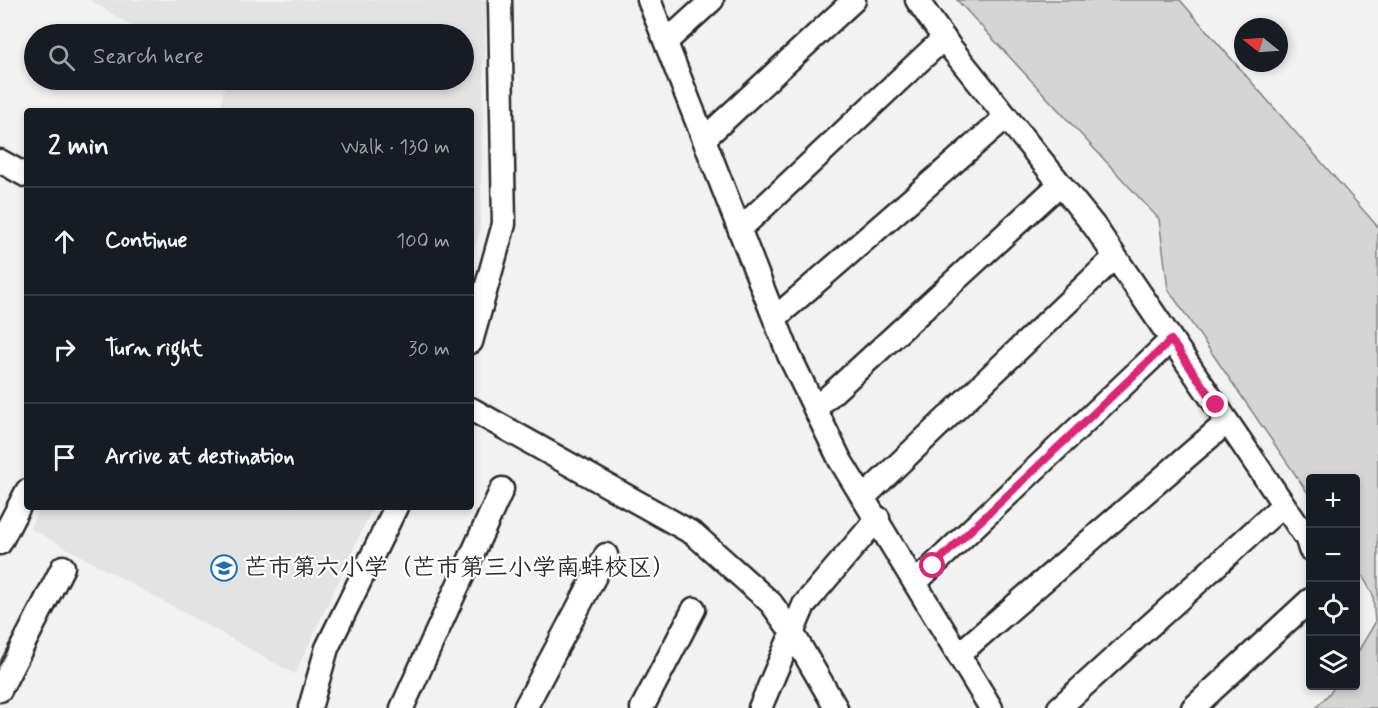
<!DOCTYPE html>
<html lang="en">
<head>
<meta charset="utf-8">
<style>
  body { margin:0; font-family:Mynerve,"LXGW WenKai TC",sans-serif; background:#20242c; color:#f1f3f6 }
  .controls { position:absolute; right:18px; bottom:18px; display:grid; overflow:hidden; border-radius:6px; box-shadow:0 3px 9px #0003 }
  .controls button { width:54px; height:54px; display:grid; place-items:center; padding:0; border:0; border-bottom:2px solid #363941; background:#171b24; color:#f1f3f6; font:30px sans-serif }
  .compass { position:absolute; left:1234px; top:18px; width:54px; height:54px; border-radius:50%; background:#171b24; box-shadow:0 3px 9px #0003; rotate:287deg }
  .stop { position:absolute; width:18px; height:18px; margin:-14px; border:4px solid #db2777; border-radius:50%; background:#fff }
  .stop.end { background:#db2777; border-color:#fff; box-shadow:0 2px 6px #0008 }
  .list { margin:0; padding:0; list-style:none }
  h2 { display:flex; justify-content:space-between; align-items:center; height:78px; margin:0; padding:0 24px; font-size:26px }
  h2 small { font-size:20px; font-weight:400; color:#9ea1a6 }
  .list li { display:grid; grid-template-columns:39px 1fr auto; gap:18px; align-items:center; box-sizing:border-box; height:108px; padding:0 24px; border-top:2px solid #363941 }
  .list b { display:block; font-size:22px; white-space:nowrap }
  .list em { font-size:20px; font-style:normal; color:#9ea1a6 }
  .icon { flex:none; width:33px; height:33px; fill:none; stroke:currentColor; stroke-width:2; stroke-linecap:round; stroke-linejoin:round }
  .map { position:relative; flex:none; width:1378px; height:708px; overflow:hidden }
  .search { position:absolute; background:#171b24; box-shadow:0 3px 9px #0003; left:24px; top:24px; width:450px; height:66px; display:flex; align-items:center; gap:15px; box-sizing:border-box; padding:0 21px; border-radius:33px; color:#9ea1a6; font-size:22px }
  .panel { position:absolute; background:#171b24; box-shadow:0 3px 9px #0003; left:24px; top:108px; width:450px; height:402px; border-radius:6px }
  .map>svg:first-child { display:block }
  .built { fill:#e3e3e3 }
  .green { fill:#d5d5d5; stroke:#808080; stroke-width:1.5 }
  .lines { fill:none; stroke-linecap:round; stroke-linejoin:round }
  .minor-casing { stroke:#2b2b2b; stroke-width:27 }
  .minor { stroke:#fff; stroke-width:22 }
  .route { stroke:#db2777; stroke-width:8 }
  .labels { text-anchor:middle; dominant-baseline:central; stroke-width:4.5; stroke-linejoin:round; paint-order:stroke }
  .poi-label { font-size:24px; fill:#2b2b2b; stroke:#fff; text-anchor:start }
</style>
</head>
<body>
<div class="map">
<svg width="1378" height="708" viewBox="0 0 1378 708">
  <rect width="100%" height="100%" fill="#f2f2f2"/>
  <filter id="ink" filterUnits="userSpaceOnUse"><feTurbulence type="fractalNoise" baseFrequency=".0167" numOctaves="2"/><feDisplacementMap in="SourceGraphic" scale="12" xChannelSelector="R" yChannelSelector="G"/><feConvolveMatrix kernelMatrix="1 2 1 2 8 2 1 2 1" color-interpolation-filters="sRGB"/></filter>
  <g filter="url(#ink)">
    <!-- built -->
    <g class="built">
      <path d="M 90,0 L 486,0 L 480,229 L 471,259 L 471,111 L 221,111 L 224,86 L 215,80 L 464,80 L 464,34 L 144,34 Z"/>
      <path d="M 40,507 L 373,507 L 295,674 L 30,528 Z"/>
    </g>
    <!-- green -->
    <path class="green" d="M 957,0 L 1180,0 L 1378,227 L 1378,708 L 1316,708 L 1336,686 L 1356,686 L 1356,655 L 1375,623 L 1373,595 L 1356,564 L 1356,478 L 1310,478 L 1310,496 L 1168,289 L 1159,219 Z"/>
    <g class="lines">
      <!-- minor casing -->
      <g class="minor-casing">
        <g id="minor">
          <path d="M 649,0 L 789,355 L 840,460 L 991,708"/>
          <path d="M 917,0 L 950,47 L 1095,227 L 1307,539 L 1310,549"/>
          <path d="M 666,42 L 712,0"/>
          <path d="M 705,138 L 854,0"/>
          <path d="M 0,161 L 27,176"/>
          <path d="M 740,229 L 944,38"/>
          <path d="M 775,318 L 1006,117"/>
          <path d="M 471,342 L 504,224 L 500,0"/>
          <path d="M 471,409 L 694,534 L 771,603 L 792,632 L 836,708"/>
          <path d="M 815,409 L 1060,184"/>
          <path d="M 864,497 L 1115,257"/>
          <path d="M 0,543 L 27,491"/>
          <path d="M 916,582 L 1171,340"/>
          <path d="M 959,654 L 1227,422"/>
          <path d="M 0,690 L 63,567"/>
          <path d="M 310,708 L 327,648 L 396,507"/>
          <path d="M 402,708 L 502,489"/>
          <path d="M 525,708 L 606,555"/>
          <path d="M 642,708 L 694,609"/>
          <path d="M 760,708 L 804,605 L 878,518"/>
          <path d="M 1059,708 L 1283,505"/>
          <path d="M 1193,708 L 1310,600"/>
        </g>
      </g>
      <!-- minor -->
      <use href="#minor" class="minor"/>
    </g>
  </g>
  <g class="lines" filter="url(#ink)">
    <!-- route -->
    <path class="route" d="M 933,566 L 1171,340 L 1216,405"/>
  </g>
  <!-- icons -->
  <defs>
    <g id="school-ring" transform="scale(1.35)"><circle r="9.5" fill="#fff" stroke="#1f6fb2" stroke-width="1.5"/><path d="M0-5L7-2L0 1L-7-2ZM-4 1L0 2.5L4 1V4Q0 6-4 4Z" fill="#1f6fb2"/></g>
  </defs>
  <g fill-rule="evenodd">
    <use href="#school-ring" x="224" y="568"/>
  </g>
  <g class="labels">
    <!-- poi labels -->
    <g class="poi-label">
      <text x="244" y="568">芒市第六小学（芒市第三小学南蚌校区）</text>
    </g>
  </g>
</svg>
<div class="controls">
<button>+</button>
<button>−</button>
<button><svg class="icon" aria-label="locate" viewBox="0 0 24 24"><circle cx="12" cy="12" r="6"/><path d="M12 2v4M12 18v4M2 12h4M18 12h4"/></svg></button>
<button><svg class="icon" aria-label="layers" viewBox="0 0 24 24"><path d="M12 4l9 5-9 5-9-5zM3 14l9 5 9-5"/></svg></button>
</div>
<svg class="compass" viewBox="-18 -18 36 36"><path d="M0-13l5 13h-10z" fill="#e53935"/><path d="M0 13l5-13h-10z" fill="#9ea1a6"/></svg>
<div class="stop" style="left:933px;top:566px"></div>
<div class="stop end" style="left:1216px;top:405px"></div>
<div class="search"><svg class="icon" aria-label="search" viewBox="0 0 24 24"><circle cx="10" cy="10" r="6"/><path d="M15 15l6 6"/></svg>Search here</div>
<section class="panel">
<h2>2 min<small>Walk · 130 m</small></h2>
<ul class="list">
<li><svg class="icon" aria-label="ahead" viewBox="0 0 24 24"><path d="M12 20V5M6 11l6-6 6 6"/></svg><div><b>Continue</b></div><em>100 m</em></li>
<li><svg class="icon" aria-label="right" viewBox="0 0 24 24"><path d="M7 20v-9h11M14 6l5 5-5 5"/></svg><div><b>Turn right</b></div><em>30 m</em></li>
<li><svg class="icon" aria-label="arrive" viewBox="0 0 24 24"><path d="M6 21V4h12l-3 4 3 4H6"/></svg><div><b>Arrive at destination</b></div></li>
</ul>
</section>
</div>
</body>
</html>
